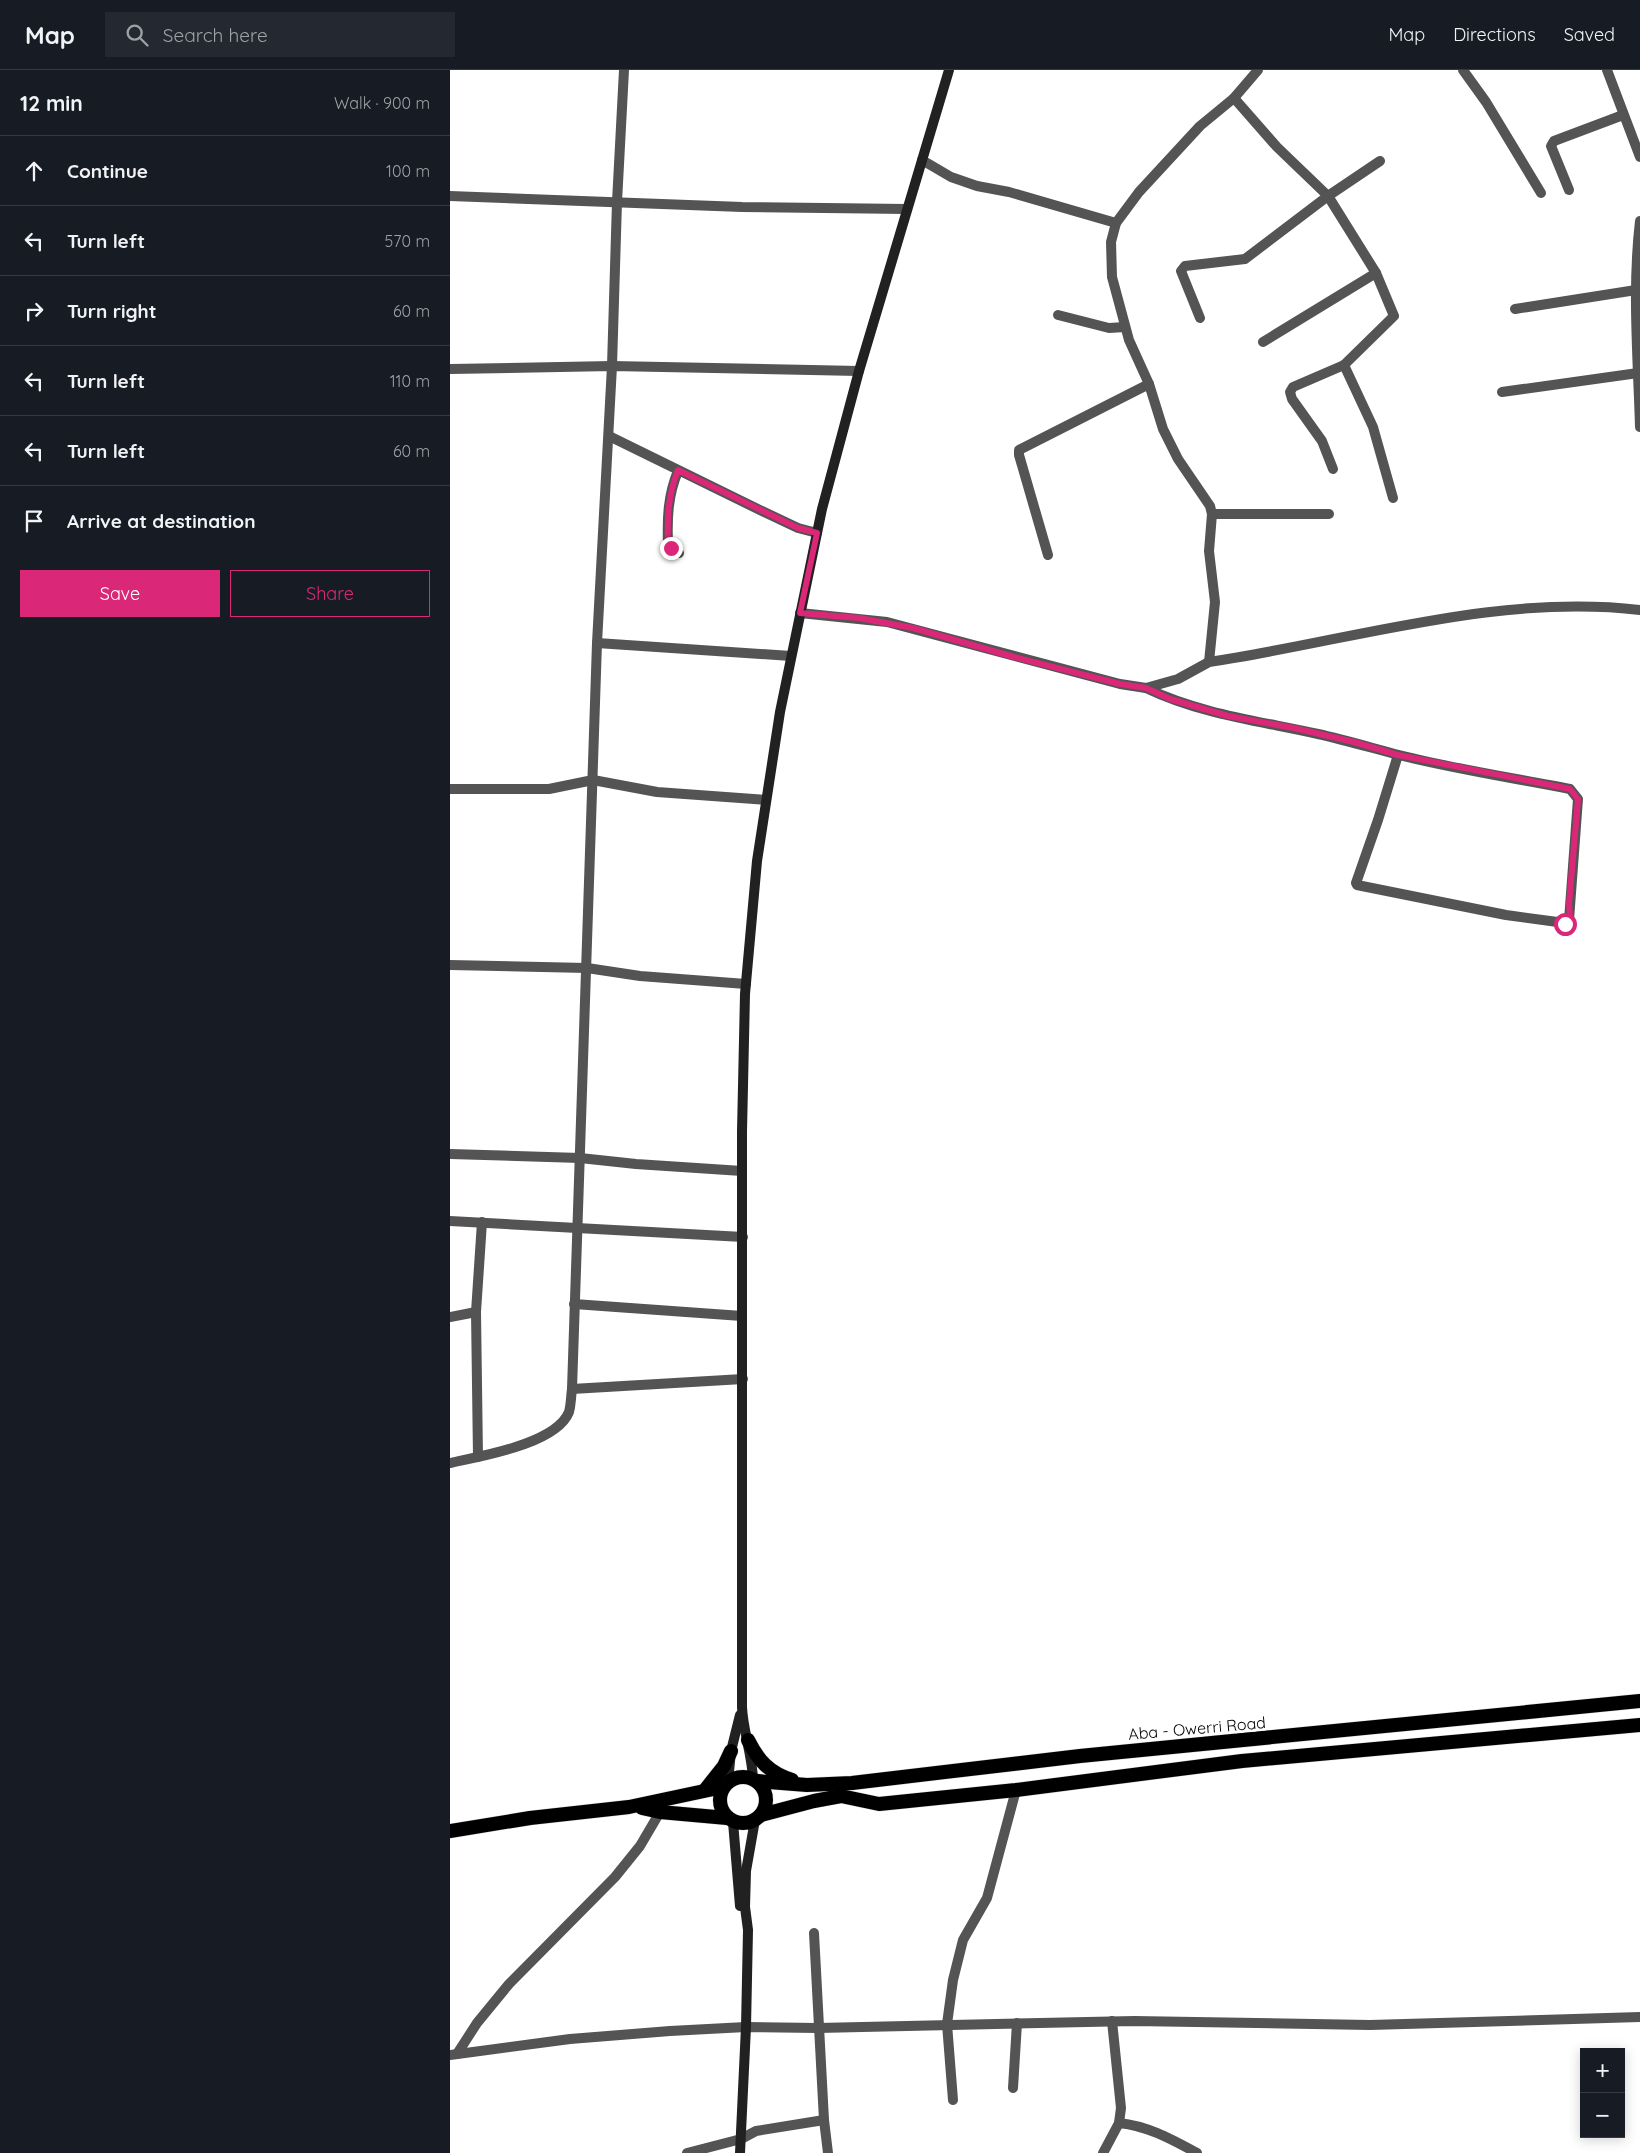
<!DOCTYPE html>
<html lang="en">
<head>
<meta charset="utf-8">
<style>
  body { margin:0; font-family:Quicksand,sans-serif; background:#242831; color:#f1f3f6 }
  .controls { position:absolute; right:15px; bottom:15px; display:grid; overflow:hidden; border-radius:0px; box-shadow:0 2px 12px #0003 }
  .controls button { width:45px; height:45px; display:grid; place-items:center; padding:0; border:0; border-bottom:1px solid #363941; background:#171b24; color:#f1f3f6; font:25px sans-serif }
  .stop { position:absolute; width:15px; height:15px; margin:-11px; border:4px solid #db2777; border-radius:50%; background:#fff }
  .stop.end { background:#db2777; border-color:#fff; box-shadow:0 1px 5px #0008 }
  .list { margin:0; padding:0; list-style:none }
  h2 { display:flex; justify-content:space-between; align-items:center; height:65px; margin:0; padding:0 20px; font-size:21px }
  h2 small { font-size:16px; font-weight:400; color:#9ea1a6 }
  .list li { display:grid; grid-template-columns:32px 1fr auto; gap:15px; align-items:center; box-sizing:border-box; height:70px; padding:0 20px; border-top:1px solid #363941 }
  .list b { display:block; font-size:19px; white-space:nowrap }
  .list em { font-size:16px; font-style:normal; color:#9ea1a6 }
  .actions { display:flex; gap:10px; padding:15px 20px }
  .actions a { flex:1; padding:11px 0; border:1px solid #db2777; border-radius:0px; text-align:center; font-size:18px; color:#db2777 }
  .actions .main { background:#db2777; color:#fff }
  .icon { flex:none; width:28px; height:28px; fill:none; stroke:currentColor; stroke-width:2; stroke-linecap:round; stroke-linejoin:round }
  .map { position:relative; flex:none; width:1190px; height:2083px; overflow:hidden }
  header { display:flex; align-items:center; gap:30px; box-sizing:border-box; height:70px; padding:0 25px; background:#171b24; border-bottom:1px solid #363941 }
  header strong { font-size:24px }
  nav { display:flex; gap:28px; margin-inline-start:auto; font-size:18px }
  .search { width:350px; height:45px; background:#242831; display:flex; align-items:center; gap:12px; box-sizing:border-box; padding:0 18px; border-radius:0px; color:#9ea1a6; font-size:19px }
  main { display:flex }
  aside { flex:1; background:#171b24 }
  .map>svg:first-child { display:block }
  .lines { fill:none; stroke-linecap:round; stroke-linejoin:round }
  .trunk-casing { stroke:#dbdbdb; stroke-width:15 }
  .minor { stroke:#545454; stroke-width:10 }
  .secondary { stroke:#212121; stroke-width:10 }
  .trunk { stroke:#000; stroke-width:14 }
  .route { stroke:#db2777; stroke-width:6 }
  .labels { text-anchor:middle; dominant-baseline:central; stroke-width:5; stroke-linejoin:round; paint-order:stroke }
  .street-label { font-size:16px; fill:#000; stroke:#fff }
</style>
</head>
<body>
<header>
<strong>Map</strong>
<div class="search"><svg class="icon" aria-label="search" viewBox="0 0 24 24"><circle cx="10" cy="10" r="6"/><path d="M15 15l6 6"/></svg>Search here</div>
<nav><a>Map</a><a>Directions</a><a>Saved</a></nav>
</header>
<main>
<aside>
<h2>12 min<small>Walk · 900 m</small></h2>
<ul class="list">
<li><svg class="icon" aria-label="ahead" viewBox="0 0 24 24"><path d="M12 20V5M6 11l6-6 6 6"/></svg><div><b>Continue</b></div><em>100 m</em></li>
<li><svg class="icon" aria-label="left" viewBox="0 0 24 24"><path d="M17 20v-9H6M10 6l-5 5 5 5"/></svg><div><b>Turn left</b></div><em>570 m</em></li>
<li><svg class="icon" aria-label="right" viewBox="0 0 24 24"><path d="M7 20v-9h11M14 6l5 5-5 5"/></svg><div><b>Turn right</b></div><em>60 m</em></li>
<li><svg class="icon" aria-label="left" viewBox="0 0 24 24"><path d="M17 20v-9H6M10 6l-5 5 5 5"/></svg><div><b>Turn left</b></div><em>110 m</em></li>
<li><svg class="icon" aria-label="left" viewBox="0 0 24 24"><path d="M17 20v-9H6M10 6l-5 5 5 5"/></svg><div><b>Turn left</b></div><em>60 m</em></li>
<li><svg class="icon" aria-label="arrive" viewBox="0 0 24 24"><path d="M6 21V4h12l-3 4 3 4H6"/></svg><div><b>Arrive at destination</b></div></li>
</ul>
<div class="actions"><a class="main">Save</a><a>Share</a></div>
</aside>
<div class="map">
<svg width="1190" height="2083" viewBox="0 0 1190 2083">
  <rect width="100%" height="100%" fill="#fff"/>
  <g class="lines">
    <!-- trunk casing -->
    <g class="trunk-casing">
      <g id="trunk">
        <path d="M 298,1670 C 308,1690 319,1703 342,1710"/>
        <circle cx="293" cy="1730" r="23"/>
        <path d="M 307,1711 L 357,1715 L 402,1713 L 630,1686 L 1190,1631"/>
        <path d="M 255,1720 L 274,1696 L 281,1681"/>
        <path d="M 192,1738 L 210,1742 L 277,1748"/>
        <path d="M 311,1745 L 364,1731 L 391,1726 L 429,1734 L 566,1720 L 792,1691 L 1190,1655"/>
        <path d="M 0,1761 L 80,1748 L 179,1737 L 273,1717"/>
      </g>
    </g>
    <!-- minor -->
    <g class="minor">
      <path d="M 174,0 L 167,132 L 162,296 L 147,573 L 122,1319 L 293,1309"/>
      <path d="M 1013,0 L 1036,32 L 1091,123"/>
      <path d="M 1157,0 L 1190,87"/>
      <path d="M 784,28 L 827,77 L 878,126 L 926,203 L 944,246 L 894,295 L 923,357 L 943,428"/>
      <path d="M 472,90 L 501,107 L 527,116 L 559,122 L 666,153"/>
      <path d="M 1119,120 L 1101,76 L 1104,71 L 1173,45"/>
      <path d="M 0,126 L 292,137 L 457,139"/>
      <path d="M 1190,151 C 1182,219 1188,288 1190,357"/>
      <path d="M 1065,239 L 1186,220"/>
      <path d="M 608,245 L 659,258 L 675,257"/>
      <path d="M 750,248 L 731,201 L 735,196 L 795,189 L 878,126 L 930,91"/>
      <path d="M 813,272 L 926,203"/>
      <path d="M 0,299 L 162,296 L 409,301"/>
      <path d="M 1052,322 L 1188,303"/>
      <path d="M 159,366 L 312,441 L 348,458 L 367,463"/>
      <path d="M 883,399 L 872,371 L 842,329 L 840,322 L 843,317 L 894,295"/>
      <path d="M 228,401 C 218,425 217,448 218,474 L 229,483"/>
      <path d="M 762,444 L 879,444"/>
      <path d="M 598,485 L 569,385 L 569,380 L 699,314"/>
      <path d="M 350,543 L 437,552 L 670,614 L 696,618 L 728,609 L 759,592 C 900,571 1046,523 1190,540"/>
      <path d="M 147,573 L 341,586"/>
      <path d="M 759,592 L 765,532 L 759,481 L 762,444 L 760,436 L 728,389 L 713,359 L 699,314 L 679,270 L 662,207 L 661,172 L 666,153 L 689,122 L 750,56 L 784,28 L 808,0"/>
      <path d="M 696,618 C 750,644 809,651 868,664 C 895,670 922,678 949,685 C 1005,699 1063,708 1120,719 L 1128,729 L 1119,850 L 1115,853 L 1056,845 L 907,815 L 906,813 L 928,750 L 948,685"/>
      <path d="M 0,719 L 99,719 L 143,710 L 207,722 L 316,730"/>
      <path d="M 0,895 L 137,898 L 190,906 L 296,914"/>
      <path d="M 0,1084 L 130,1088 L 186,1094 L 292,1101"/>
      <path d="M 0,1151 L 293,1167"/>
      <path d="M 124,1234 L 292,1246"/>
      <path d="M 0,1247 L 26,1242"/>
      <path d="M 28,1387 L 26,1242 L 32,1152"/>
      <path d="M 0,1393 C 31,1386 106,1374 119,1342 C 121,1335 121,1326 122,1319"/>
      <path d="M 364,1863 L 374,2050 L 378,2083"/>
      <path d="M 7,1984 L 27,1953 L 59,1914 L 165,1807 L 190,1776 L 210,1742"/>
      <path d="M 0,1985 L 120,1969 L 220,1961 L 296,1957 L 368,1958 L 684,1951 L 920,1955 L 1190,1947"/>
      <path d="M 563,2018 L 567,1953"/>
      <path d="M 503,2030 L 497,1954 L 503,1910 L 513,1870 L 537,1828 L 566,1720"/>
      <path d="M 669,2053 C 698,2056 721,2069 747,2083"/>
      <path d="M 237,2083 L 291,2069 L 306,2061 L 374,2050"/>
      <path d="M 653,2083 L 669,2053 L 671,2038 L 662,1951"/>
    </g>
    <!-- secondary -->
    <g class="secondary">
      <path d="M 303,1709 C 302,1684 293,1661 292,1637 L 292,1062 L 295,924 L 307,791 L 330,642 L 372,439 L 409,301 L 499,0"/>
      <path d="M 278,1712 L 281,1681 L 290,1645"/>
      <path d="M 283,1752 L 290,1836"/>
      <path d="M 290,2083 L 296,1957 L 298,1860 L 295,1837 L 296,1801 L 305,1750"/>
    </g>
    <!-- trunk -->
    <use href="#trunk" class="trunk"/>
  </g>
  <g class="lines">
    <!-- route -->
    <path class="route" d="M 221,478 L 218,474 C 217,448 218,425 228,400 L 348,458 L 367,463 L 350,543 L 409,548 L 463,558 L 564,587 L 670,614 L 696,618 L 720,629 L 778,646 L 844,658 L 904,672 L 948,685 L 1120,719 L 1128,729 L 1119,834 L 1120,846 L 1115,854"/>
  </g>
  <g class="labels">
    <!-- street labels -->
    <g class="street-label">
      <text transform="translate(747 1658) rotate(-5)">Aba - Owerri Road</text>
    </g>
  </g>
</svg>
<div class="controls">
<button>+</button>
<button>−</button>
</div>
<div class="stop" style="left:1115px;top:854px"></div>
<div class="stop end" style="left:221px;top:478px"></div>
</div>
</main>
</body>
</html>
